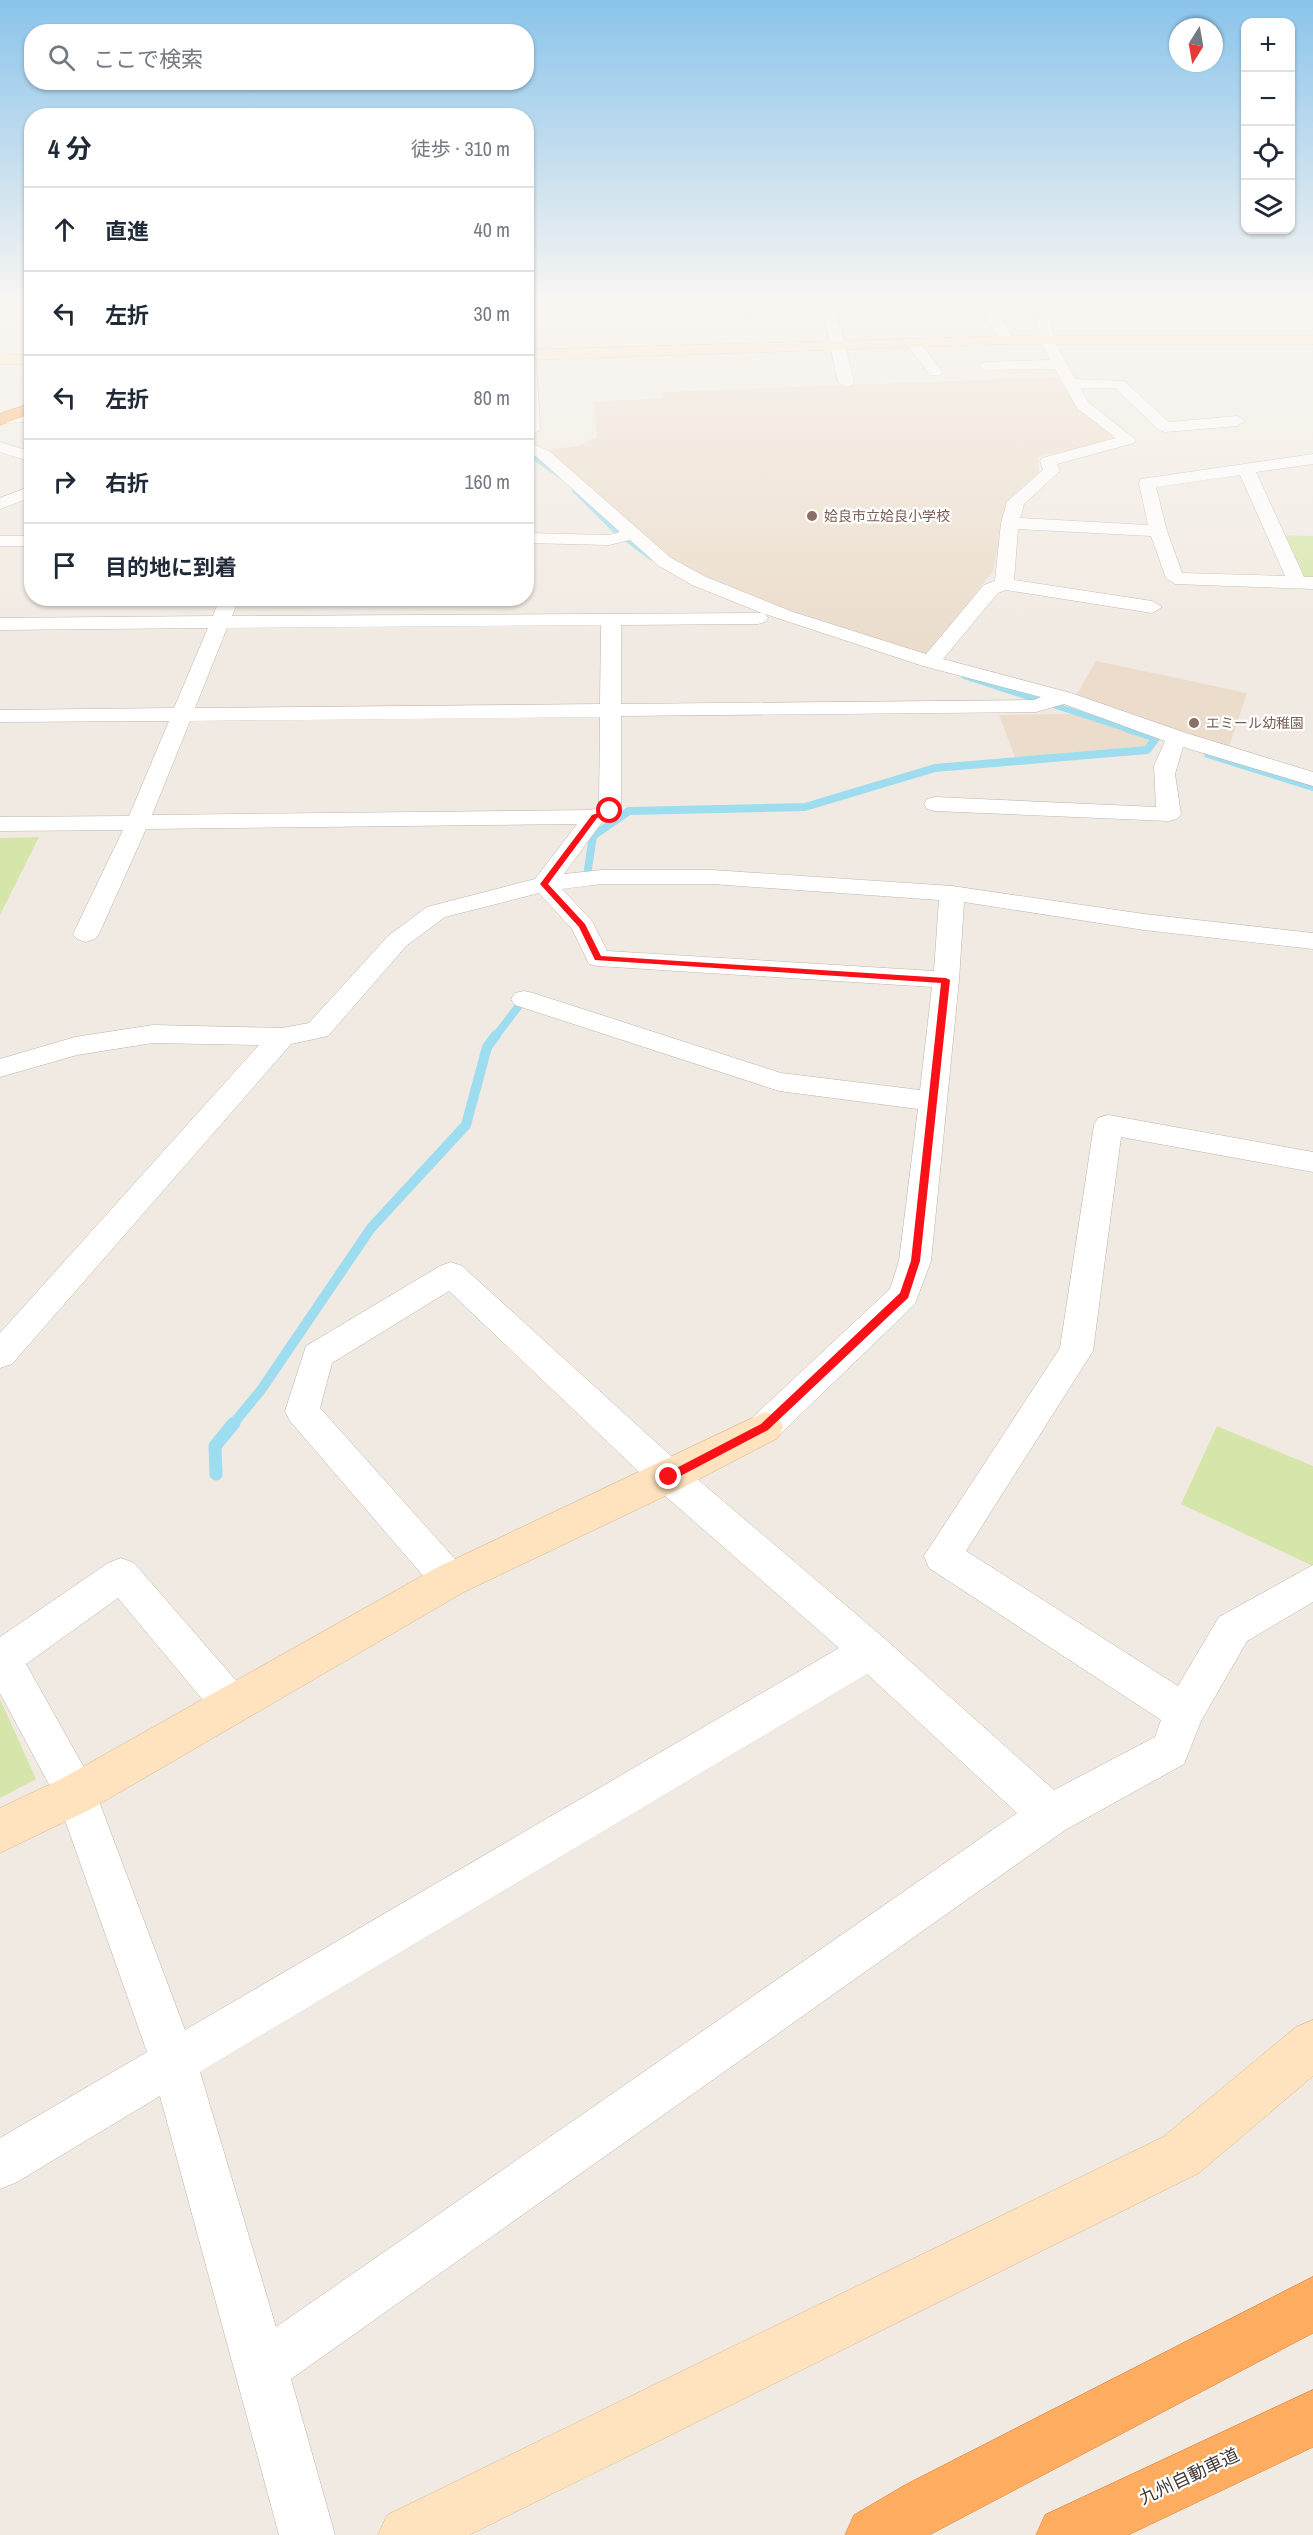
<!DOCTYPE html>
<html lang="ja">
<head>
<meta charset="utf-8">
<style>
  body { margin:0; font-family:"Archivo Narrow","Noto Sans JP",sans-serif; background:#f2f2f3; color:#1f2937 }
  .controls { position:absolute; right:18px; top:18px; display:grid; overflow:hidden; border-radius:12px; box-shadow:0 2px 4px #0004 }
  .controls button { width:54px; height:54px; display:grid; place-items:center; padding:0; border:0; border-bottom:2px solid #e0e1e3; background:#fff; color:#1f2937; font:30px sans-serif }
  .compass { position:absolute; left:1169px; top:18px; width:54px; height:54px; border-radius:50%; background:#fff; box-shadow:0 2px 4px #0004; rotate:191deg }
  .stop { position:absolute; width:18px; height:18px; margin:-14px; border:4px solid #fa1017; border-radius:50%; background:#fff }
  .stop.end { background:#fa1017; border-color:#fff; box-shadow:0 2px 6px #0008 }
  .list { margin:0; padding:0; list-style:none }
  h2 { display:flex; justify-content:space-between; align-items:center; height:78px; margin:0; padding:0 24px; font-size:26px }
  h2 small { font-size:20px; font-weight:400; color:#747a83 }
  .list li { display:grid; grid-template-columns:39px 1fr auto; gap:18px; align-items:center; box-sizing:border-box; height:84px; padding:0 24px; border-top:2px solid #e0e1e3 }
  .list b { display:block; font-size:22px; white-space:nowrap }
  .list em { font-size:20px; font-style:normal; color:#747a83 }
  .icon { flex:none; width:33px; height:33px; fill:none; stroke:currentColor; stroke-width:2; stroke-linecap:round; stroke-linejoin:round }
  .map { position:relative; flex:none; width:1313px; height:2535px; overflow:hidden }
  .search { position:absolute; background:#fff; box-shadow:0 2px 4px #0004; left:24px; top:24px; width:510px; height:66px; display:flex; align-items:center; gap:15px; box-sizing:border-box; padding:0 21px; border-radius:24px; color:#747a83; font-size:22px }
  .panel { position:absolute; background:#fff; box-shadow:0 2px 4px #0004; left:24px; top:108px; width:510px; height:498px; border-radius:24px }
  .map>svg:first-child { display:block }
  .commercial { fill:#f4dccc }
  .education { fill:#ebdccb }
  .green { fill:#d6e6aa }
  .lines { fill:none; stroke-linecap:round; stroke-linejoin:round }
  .stream-far4 { stroke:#9dddef; stroke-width:5 }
  .stream-far3 { stroke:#9dddef; stroke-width:6 }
  .stream-far2 { stroke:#9dddef; stroke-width:8 }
  .stream-far1 { stroke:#9dddef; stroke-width:10 }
  .stream { stroke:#9dddef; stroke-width:13 }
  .street-casing { stroke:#bfb3a8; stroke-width:1 }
  .secondary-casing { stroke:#d5b793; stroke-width:1 }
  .highway-casing { stroke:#dd7e30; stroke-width:1 }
  .street { fill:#fff; fill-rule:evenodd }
  .secondary { fill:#ffe3be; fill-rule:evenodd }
  .highway { fill:#fead60; fill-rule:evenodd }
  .route { fill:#fa1017 }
  .education-dot { fill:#8d6e63; stroke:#fff; stroke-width:2 }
  .labels { text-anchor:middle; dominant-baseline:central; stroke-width:4.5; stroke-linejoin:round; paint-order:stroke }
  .far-education-label { font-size:14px; fill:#785e54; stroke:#fff; text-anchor:start }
  .near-street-label { font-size:18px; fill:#423933; stroke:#fff }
</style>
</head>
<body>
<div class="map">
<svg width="1313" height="2535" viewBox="0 0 1313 2535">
  <rect width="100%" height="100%" fill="#f1eae2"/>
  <!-- commercial -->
  <path class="commercial" d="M 527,297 L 624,297 L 625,298 L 580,298 L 578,306 L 527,306 Z"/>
  <!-- education -->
  <g class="education">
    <path d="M 1057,377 L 1075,404 L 1117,440 L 1038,457 L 1039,472 L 1007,501 L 993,571 L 928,655 L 744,597 L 673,561 L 548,450 L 578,446 L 597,437 L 593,402 L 662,398 L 663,392 Z"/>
    <path d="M 1096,661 L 1247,693 L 1228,750 L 1075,697 Z"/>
    <path d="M 1074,714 L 1149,740 L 1147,746 L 1015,757 L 999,715 Z"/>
  </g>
  <!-- green -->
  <g class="green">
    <path d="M 1275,535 L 1313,536 L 1313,583 L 1297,582 Z"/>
    <path d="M 39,837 L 0,915 L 0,838 Z"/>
    <path d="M 1217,1426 L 1313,1466 L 1313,1566 L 1181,1504 Z"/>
    <path d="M 0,1699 L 36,1779 L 0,1798 Z"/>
  </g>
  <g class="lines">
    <!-- stream-far4 -->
    <path class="stream-far4" d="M 526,452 L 559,475"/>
    <!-- stream-far3 -->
    <g class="stream-far3">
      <path d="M 575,490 L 614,529 L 651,557"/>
      <path d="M 964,676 L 1133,731"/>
    </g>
    <!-- stream-far2 -->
    <g class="stream-far2">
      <path d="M 1208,754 L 1313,787"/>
      <path d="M 588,869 L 593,836 L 629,811 L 805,807 L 935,768 L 1147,750 L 1156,738 L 1128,729"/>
      <path d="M 495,1037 L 524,999"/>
    </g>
    <!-- stream-far1 -->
    <path class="stream-far1" d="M 233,1424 L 261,1390 L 371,1228 L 466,1125 L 487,1047 L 496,1035"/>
    <!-- stream -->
    <path class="stream" d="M 216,1474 L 215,1446 L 234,1423"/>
    <!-- street casing -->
    <g class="street-casing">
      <g id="street">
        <path d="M 739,297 L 751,297 L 756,313 L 754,316 L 744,316 Z"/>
        <path d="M 820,297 L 833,297 L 854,382 L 851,385 L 846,387 L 838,382 Z"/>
        <path d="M 1030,297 L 1044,297 L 1056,344 L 1075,379 L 1124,381 L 1169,422 L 1237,416 L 1245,421 L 1237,426 L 1165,432 L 1159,430 L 1115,388 L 1080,388 L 1088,402 L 1136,440 L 1134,443 L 1057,464 L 1060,471 L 1024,504 L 1020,518 L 1148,525 L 1139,483 L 1141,479 L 1313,454 L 1313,464 L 1256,472 L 1304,577 L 1313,577 L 1313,589 L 1175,584 L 1166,578 L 1151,536 L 1018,529 L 1014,580 L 1152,601 L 1162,607 L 1152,613 L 1006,590 L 998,593 L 943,659 L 1071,693 L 1186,733 L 1313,772 L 1313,786 L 1183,747 L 1175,774 L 1181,814 L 1177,819 L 1169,821 L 935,811 L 927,809 L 924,804 L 927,799 L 935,797 L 1156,807 L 1154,766 L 1165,741 L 1064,704 L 1036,712 L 621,716 L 621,811 L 618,816 L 602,822 L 564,874 L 602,870 L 712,870 L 952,886 L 1144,914 L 1313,933 L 1313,949 L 1144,930 L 964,902 L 959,980 L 931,1261 L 915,1304 L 777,1437 L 765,1441 L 753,1437 L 748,1427 L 753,1417 L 890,1289 L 899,1261 L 918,1109 L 779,1091 L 515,1005 L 511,999 L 515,993 L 524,991 L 533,993 L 781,1073 L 920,1090 L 932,987 L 598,966 L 589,964 L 572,929 L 539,893 L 445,917 L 406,946 L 328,1036 L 291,1044 L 12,1364 L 0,1368 L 0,1333 L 259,1045 L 153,1043 L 77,1055 L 0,1077 L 0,1059 L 75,1037 L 153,1025 L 282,1028 L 309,1023 L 388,936 L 427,907 L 535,879 L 577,824 L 146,829 L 99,934 L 95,939 L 86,942 L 77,939 L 73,934 L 123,830 L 0,831 L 0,817 L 129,816 L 169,721 L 0,722 L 0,710 L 174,708 L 208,628 L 0,630 L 0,618 L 213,616 L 220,598 L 239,598 L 232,616 L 762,613 L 692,585 L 659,566 L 630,540 L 609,545 L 526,543 L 526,533 L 609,535 L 620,532 L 537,457 L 526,452 L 526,441 L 549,451 L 671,558 L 706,577 L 793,612 L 926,654 L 984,585 L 995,581 L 1001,523 L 1007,502 L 1043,470 L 1040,461 L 1042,458 L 1116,438 L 1077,408 L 1055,369 L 985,370 L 978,366 L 985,362 L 1050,360 L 1042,344 ZM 1240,475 L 1285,576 L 1182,573 L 1167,531 L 1156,487 ZM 765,614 L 923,666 L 1041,697 L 1034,700 L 621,704 L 621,625 L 758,624 L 765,622 L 768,618 ZM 601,625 L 600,704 L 195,708 L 227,628 ZM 600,717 L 599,807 L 591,810 L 152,815 L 190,721 ZM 602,884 L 712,884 L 939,900 L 934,971 L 607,951 L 592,921 L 562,889 Z"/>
        <path d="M 1297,297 L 1313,297 L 1313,299 L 1307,302 Z"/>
        <path d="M 984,298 L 989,299 L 1014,340 L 1012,343 L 1007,344 L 1002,343 L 977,302 Z"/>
        <path d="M 913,339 L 918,340 L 940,369 L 942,372 L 940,375 L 930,375 L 908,346 L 906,343 Z"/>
        <path d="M 526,351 L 534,352 L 536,355 L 540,430 L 526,438 Z"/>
        <path d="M 32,412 L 32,422 L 7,423 L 0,419 L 1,415 Z"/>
        <path d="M 0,442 L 32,452 L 32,462 L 0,452 Z"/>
        <path d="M 32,486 L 32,497 L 0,509 L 0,498 Z"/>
        <rect x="0" y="536" width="32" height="10"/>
        <path d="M 1108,1115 L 1313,1152 L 1313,1172 L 1121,1137 L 1093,1351 L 966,1551 L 1178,1686 L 1219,1617 L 1313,1565 L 1313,1602 L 1247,1641 L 1201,1721 L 1184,1764 L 1065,1830 L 291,2379 L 335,2535 L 279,2535 L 160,2096 L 17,2182 L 0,2189 L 0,2138 L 147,2052 L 59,1803 L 0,1693 L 0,1637 L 108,1563 L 121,1558 L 134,1563 L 245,1691 L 251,1704 L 245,1717 L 231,1723 L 217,1717 L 118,1598 L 26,1664 L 91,1780 L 185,2030 L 839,1648 L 656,1488 L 449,1291 L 332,1363 L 320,1408 L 463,1568 L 469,1580 L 463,1592 L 450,1597 L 437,1592 L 290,1421 L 285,1411 L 306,1346 L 440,1266 L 451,1262 L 462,1266 L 682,1466 L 884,1638 L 1054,1790 L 1155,1737 L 1161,1720 L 929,1568 L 924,1556 L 1060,1348 L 1094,1125 L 1098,1118 ZM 867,1674 L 1017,1813 L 276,2327 L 200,2072 Z"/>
      </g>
    </g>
    <!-- secondary casing -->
    <g class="secondary-casing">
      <g id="secondary">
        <path d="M 1007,336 L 1313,336 L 1313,344 L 1007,344 L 526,360 L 526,350 Z"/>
        <path d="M 0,354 L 32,355 L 32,365 L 0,364 Z"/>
        <path d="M 765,1412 L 778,1416 L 783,1427 L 778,1438 L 682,1488 L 464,1592 L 91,1809 L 0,1853 L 0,1808 L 61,1779 L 436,1568 Z"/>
        <path d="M 1313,2020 L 1313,2076 L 1199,2173 L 469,2535 L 378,2535 L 387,2515 L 1163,2137 L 1296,2027 Z"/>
      </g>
    </g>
    <!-- highway casing -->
    <g class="highway-casing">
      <g id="highway">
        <path d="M 32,403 L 32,414 L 0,425 L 0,414 Z"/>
        <path d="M 1313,2277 L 1313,2333 L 929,2535 L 845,2535 L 854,2515 L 905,2485 Z"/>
        <path d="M 1313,2390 L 1313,2447 L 1128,2535 L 1036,2535 L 1045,2515 Z"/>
      </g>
    </g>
    <!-- street -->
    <use href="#street" class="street"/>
    <!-- secondary -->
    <use href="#secondary" class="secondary"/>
    <!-- highway -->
    <use href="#highway" class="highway"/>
  </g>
  <!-- sky -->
  <linearGradient id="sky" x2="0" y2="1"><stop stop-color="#8ac4eb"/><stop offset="0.46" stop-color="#f9f6f2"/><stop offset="1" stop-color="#f9f6f2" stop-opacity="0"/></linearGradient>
  <rect width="1313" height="651" fill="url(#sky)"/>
  <!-- route -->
  <path class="route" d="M 610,809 L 613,812 L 597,818 L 548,884 L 585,924 L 601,956 L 946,978 L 950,980 L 920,1261 L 908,1298 L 768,1430 L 669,1482 L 665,1481 L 665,1474 L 761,1424 L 900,1293 L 911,1261 L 941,983 L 595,960 L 579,927 L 540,884 L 592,815 Z"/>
  <!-- markers -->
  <g class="education-dot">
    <circle cx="812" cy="516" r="6"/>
    <circle cx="1194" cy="723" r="6"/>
  </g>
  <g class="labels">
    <!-- far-education labels -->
    <g class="far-education-label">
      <text x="824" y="516">姶良市立姶良小学校</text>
      <text x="1206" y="723">エミール幼稚園</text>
    </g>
    <!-- near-street labels -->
    <g class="near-street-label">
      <text transform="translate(1189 2476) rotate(-25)">九州自動車道</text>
    </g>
  </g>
</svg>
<div class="controls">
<button>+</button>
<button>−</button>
<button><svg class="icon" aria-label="locate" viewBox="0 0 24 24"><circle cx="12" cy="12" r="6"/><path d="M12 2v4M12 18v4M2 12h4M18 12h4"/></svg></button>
<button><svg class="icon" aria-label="layers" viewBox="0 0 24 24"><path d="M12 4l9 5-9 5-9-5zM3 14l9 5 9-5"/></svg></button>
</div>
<svg class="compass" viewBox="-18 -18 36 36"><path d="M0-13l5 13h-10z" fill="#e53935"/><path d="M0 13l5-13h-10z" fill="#747a83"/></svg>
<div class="stop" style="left:610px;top:811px"></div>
<div class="stop end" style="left:669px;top:1477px"></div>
<div class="search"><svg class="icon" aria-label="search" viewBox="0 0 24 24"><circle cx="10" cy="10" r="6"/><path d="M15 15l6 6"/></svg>ここで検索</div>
<section class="panel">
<h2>4 分<small>徒歩 · 310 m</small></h2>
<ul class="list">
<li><svg class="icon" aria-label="ahead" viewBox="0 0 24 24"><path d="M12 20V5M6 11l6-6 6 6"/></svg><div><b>直進</b></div><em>40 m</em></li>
<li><svg class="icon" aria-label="left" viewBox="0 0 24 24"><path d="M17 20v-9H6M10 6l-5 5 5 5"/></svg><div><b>左折</b></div><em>30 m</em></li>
<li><svg class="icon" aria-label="left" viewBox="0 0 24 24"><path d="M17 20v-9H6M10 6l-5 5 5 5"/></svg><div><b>左折</b></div><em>80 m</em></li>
<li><svg class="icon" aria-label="right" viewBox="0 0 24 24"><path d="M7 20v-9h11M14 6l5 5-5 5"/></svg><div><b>右折</b></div><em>160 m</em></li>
<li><svg class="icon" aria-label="arrive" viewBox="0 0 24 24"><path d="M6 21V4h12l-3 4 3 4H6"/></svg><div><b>目的地に到着</b></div></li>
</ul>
</section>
</div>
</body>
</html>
